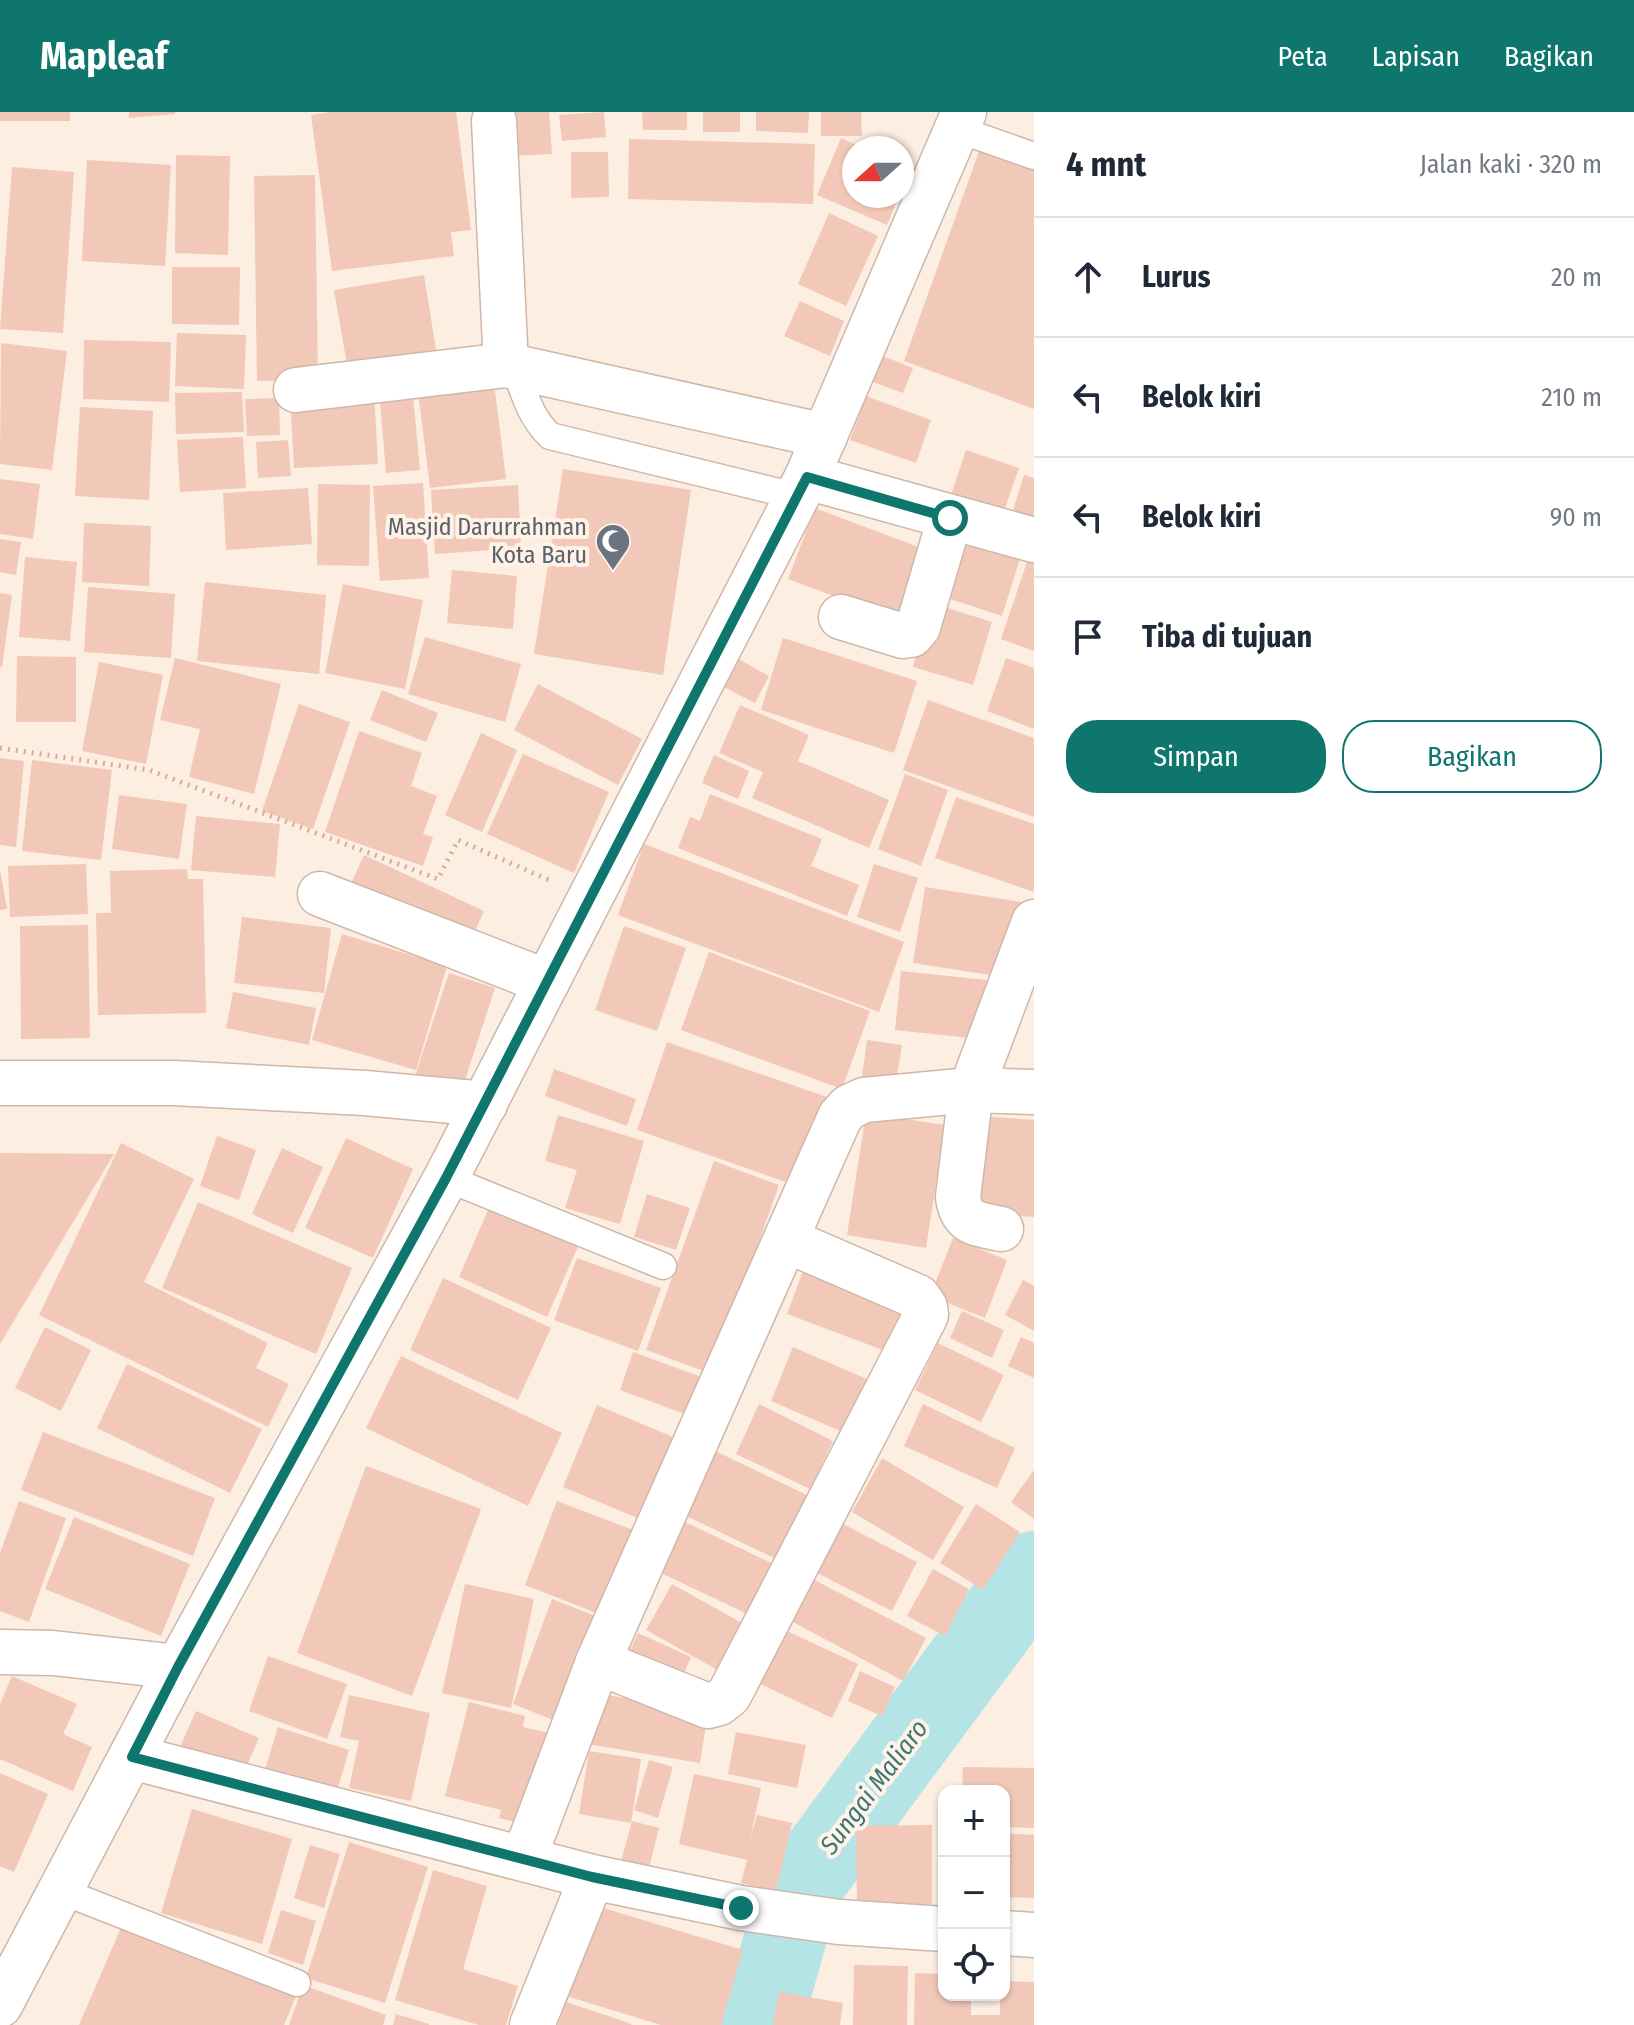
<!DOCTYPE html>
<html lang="id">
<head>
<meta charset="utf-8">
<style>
  body { margin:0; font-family:"Fira Sans Condensed",sans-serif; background:#f6f6f7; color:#1f2937 }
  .controls { position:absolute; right:24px; bottom:24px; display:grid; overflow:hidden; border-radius:16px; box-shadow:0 2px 6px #0004 }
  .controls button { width:72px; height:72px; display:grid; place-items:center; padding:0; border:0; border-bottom:2px solid #e0e1e3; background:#fff; color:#1f2937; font:40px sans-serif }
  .compass { position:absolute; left:842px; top:24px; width:72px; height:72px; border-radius:50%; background:#fff; box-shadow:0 2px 6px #0004; rotate:249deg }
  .stop { position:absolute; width:24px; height:24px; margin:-18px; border:6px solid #0f766e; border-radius:50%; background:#fff }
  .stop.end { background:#0f766e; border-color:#fff; box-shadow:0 2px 8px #0008 }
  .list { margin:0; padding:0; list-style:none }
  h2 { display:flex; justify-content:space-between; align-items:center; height:104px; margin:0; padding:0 32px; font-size:34px }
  h2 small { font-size:26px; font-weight:400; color:#747a83 }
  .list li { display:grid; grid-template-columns:52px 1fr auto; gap:24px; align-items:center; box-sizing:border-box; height:120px; padding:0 32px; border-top:2px solid #e0e1e3 }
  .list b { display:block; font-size:30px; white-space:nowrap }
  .list em { font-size:26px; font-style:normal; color:#747a83 }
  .actions { display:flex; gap:16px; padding:24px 32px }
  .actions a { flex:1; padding:18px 0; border:2px solid #0f766e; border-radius:32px; text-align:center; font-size:28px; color:#0f766e }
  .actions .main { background:#0f766e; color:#fff }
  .icon { flex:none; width:44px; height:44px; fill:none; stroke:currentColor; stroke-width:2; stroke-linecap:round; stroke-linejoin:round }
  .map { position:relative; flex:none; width:1034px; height:1913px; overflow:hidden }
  header { display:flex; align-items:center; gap:48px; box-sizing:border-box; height:112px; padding:0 40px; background:#0f766e; color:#fff }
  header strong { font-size:38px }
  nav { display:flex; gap:44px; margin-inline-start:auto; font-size:28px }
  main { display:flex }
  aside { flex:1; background:#fff }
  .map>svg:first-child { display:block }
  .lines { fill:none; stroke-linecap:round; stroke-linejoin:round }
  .river { stroke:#b5e4e6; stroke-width:82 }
  .building { fill:#f2c8b8 }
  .service-casing { stroke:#cfb7aa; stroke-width:29 }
  .minor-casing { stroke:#cfb7aa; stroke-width:47 }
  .tertiary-casing { stroke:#cfb7aa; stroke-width:47 }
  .path { stroke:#d7ac9b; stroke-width:5; stroke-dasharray:2 6; stroke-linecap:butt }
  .service { stroke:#fff; stroke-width:26 }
  .minor { stroke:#fff; stroke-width:44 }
  .tertiary { stroke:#fff; stroke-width:44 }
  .route { stroke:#0f766e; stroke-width:10 }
  .labels { text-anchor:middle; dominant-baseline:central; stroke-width:8; stroke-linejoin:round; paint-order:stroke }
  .worship-label { font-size:24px; fill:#5b616d; stroke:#fff3e7; text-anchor:end }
  .water-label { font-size:26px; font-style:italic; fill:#3b7679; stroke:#fff3e7 }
</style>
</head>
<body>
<header>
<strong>Mapleaf</strong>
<nav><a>Peta</a><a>Lapisan</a><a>Bagikan</a></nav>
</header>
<main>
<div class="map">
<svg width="1034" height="1913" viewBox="0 0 1034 1913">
  <rect width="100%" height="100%" fill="#fceee1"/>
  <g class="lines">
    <!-- river -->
    <path class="river" d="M 761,1913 L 799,1777 L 1034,1460"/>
  </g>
  <!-- building -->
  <g class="building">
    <rect x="0" y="0" width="70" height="9"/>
    <path d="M 129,0 L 175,0 L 175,2 L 129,6 Z"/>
    <path d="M 331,0 L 456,0 L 471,118 L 451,120 L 454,144 L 332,159 L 311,3 Z"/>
    <path d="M 505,0 L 549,0 L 552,42 L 508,44 Z"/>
    <path d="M 604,0 L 606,25 L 562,29 L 559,3 Z"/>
    <path d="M 642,0 L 687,0 L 687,18 L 643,18 Z"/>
    <rect x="703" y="0" width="37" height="20"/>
    <path d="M 756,0 L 809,0 L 808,21 L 756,19 Z"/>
    <path d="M 821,0 L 861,0 L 862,24 L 821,24 Z"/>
    <path d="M 841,26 L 863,36 L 854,36 L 854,84 L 899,84 L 887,113 L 817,83 Z"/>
    <path d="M 629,27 L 815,32 L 813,92 L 628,87 Z"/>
    <path d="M 982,31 L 1034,50 L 1034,297 L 904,249 Z"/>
    <path d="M 571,40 L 608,40 L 609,85 L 571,86 Z"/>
    <path d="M 176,43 L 230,44 L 228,143 L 175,141 Z"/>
    <path d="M 87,48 L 171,53 L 165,154 L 82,149 Z"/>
    <path d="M 902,52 L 911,56 L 902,77 Z"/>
    <path d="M 12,55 L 74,60 L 63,221 L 0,217 Z"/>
    <path d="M 315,63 L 318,269 L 257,269 L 254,64 Z"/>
    <path d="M 829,101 L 878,124 L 846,194 L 798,172 Z"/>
    <path d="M 172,155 L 240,155 L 239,213 L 172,212 Z"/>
    <path d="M 424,163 L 438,250 L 349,264 L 334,178 Z"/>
    <path d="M 800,189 L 844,209 L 830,244 L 784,224 Z"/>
    <path d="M 177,221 L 246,223 L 244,277 L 175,274 Z"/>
    <path d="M 84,228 L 171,230 L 169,290 L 83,287 Z"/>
    <path d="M 1,231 L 67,239 L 52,358 L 0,352 Z"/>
    <path d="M 883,244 L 913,256 L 903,281 L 873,270 Z"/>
    <path d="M 493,263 L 506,367 L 430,376 L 417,272 Z"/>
    <path d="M 412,274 L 420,358 L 386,361 L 379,277 Z"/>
    <path d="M 374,279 L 378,352 L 294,356 L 290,283 Z"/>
    <path d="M 242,280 L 244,320 L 176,322 L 175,281 Z"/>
    <path d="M 866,284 L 931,308 L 916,351 L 850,328 Z"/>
    <path d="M 279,286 L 280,323 L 247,324 L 245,287 Z"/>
    <path d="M 80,295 L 153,299 L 149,388 L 75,384 Z"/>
    <path d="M 243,325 L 246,376 L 180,380 L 177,328 Z"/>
    <path d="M 288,328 L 291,364 L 258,366 L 256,330 Z"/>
    <path d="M 966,338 L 1019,356 L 999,413 L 947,395 Z"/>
    <path d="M 563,357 L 691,378 L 663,563 L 534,542 Z"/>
    <path d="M 1024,363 L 1034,366 L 1034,420 L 1009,411 Z"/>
    <path d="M 0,367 L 40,372 L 33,427 L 0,422 Z"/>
    <path d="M 423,371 L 429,466 L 380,469 L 373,374 Z"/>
    <path d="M 318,372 L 370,373 L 369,454 L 317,453 Z"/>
    <path d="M 518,373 L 521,436 L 435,442 L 431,378 Z"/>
    <path d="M 308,376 L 312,432 L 226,438 L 223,381 Z"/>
    <path d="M 815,396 L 929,439 L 903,510 L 788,467 Z"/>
    <path d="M 84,411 L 151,414 L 149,474 L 82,470 Z"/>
    <path d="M 956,418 L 1022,440 L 1002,504 L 935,482 Z"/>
    <path d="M 0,427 L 21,430 L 16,463 L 0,460 Z"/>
    <path d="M 25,445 L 77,450 L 70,529 L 19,525 Z"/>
    <path d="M 1028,447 L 1034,449 L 1034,539 L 1001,527 Z"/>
    <path d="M 452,458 L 517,464 L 513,517 L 447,511 Z"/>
    <path d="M 205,470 L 326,483 L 319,562 L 197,549 Z"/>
    <path d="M 343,472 L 423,488 L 405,577 L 325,561 Z"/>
    <path d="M 88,475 L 175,482 L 171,546 L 84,540 Z"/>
    <path d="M 0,481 L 12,483 L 2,555 L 0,555 Z"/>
    <path d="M 932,491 L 992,510 L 973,573 L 913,555 Z"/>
    <path d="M 425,525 L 521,552 L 505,610 L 408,582 Z"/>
    <path d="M 783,526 L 917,569 L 894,641 L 761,598 Z"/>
    <path d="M 17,544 L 76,545 L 76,610 L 16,610 Z"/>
    <path d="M 735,545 L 769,564 L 755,591 L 720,573 Z"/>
    <path d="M 175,546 L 281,572 L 254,682 L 189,665 L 200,617 L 160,608 Z"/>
    <path d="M 1006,546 L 1034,556 L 1034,617 L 987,599 Z"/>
    <path d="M 99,550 L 163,563 L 146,652 L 82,639 Z"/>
    <path d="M 538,572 L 642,627 L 618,673 L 514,618 Z"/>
    <path d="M 382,578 L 438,601 L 426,630 L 370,608 Z"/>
    <path d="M 928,588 L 1034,626 L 1034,705 L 903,658 Z"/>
    <path d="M 299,592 L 350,610 L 313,717 L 262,699 Z"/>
    <path d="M 740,593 L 809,623 L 798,649 L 889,688 L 869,736 L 752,686 L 763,660 L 719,641 Z"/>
    <path d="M 359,619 L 422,641 L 411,674 L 437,684 L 423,722 L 433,725 L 423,754 L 325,720 Z"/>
    <path d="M 481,621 L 517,638 L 482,720 L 445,703 Z"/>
    <path d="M 523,642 L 609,680 L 574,761 L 487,722 Z"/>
    <path d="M 714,643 L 749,659 L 738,687 L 702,671 Z"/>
    <path d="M 0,646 L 24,649 L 16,735 L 0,733 Z"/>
    <path d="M 32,648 L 112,658 L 101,748 L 22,739 Z"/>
    <path d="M 905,662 L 948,678 L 921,754 L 878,737 Z"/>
    <path d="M 710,682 L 822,727 L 811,754 L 859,773 L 847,804 L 678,736 L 690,705 L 700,709 Z"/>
    <path d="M 119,683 L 187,692 L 179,747 L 112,737 Z"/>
    <path d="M 956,685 L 1034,712 L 1034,780 L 935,746 Z"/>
    <path d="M 196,704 L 280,712 L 275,765 L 191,758 Z"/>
    <path d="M 644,732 L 904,830 L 879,900 L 618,803 Z"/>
    <path d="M 364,743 L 484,799 L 467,836 L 347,780 Z"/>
    <path d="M 86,752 L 88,802 L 10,805 L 8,754 Z"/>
    <path d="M 874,752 L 918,766 L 900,820 L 857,805 Z"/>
    <path d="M 0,757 L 7,797 L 0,798 Z"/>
    <path d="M 187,757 L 188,767 L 203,767 L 206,901 L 98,903 L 96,801 L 111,801 L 110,759 Z"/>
    <path d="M 925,775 L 1021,790 L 1009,866 L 913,851 Z"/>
    <path d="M 242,805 L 331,816 L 324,881 L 234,871 Z"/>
    <path d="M 88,813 L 90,926 L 21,927 L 20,814 Z"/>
    <path d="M 624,814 L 686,836 L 657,919 L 595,898 Z"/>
    <path d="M 342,822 L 447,854 L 416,958 L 312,928 Z"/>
    <path d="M 709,840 L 870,899 L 842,977 L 681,918 Z"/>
    <path d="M 901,859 L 996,869 L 989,928 L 895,918 Z"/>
    <path d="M 449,861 L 495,876 L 461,980 L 415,964 Z"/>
    <path d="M 233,880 L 316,896 L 309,933 L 226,916 Z"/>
    <path d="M 867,928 L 902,933 L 896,970 L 862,965 Z"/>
    <path d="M 667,930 L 833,987 L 803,1076 L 637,1018 Z"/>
    <path d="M 554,957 L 636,987 L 627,1014 L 545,984 Z"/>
    <path d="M 866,1001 L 945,1013 L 926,1136 L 847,1123 Z"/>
    <path d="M 558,1003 L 644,1029 L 620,1112 L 565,1096 L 577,1058 L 545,1049 Z"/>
    <path d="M 981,1004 L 1034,1008 L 1034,1105 L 975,1101 Z"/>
    <path d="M 217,1024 L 256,1038 L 239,1088 L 200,1074 Z"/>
    <path d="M 346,1026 L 413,1057 L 373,1146 L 305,1116 Z"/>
    <path d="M 121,1031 L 194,1067 L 144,1170 L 268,1231 L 256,1256 L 289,1272 L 268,1315 L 39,1203 Z"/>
    <path d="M 282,1036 L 323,1055 L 293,1121 L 252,1102 Z"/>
    <path d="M 0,1041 L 114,1042 L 0,1232 Z"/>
    <path d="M 714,1049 L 779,1073 L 712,1262 L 646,1238 Z"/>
    <path d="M 647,1082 L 690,1096 L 676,1138 L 634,1125 Z"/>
    <path d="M 198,1090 L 352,1156 L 316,1242 L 162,1176 Z"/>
    <path d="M 491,1091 L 580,1130 L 547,1205 L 459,1165 Z"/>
    <path d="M 953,1126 L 1007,1148 L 985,1206 L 930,1184 Z"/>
    <path d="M 577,1146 L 661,1176 L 638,1239 L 554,1208 Z"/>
    <path d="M 805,1154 L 914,1194 L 896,1243 L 787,1202 Z"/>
    <path d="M 443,1166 L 551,1216 L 518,1288 L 410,1238 Z"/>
    <path d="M 1023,1168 L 1034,1174 L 1034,1219 L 1005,1203 Z"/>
    <path d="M 962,1199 L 1004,1218 L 992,1246 L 950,1226 Z"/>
    <path d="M 45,1215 L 91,1238 L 61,1299 L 15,1276 Z"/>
    <path d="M 1021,1225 L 1034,1231 L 1034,1266 L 1008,1254 Z"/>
    <path d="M 938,1231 L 1004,1263 L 981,1310 L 915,1278 Z"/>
    <path d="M 793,1235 L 876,1271 L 854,1325 L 771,1289 Z"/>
    <path d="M 633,1240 L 707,1267 L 693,1305 L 620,1278 Z"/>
    <path d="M 401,1244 L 562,1321 L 528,1394 L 366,1316 Z"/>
    <path d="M 127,1252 L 262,1317 L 230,1381 L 97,1316 Z"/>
    <path d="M 759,1292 L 833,1329 L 810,1377 L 736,1342 Z"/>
    <path d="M 923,1292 L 1015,1336 L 997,1376 L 904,1334 Z"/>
    <path d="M 597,1293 L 687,1331 L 654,1413 L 563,1375 Z"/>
    <path d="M 43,1320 L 215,1386 L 193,1444 L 21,1378 Z"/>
    <path d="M 709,1336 L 809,1384 L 778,1448 L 678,1400 Z"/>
    <path d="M 882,1346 L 964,1395 L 933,1448 L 852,1400 Z"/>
    <path d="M 366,1354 L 481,1397 L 412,1584 L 297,1541 Z"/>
    <path d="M 1034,1358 L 1034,1407 L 1011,1390 Z"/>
    <path d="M 19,1389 L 66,1406 L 29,1510 L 0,1499 L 0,1441 Z"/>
    <path d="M 557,1389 L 636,1419 L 604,1504 L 525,1473 Z"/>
    <path d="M 976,1392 L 1020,1420 L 983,1478 L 940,1451 Z"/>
    <path d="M 74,1405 L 190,1452 L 161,1524 L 45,1477 Z"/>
    <path d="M 683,1409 L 784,1457 L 760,1508 L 659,1460 Z"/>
    <path d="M 839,1410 L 917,1450 L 892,1499 L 815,1460 Z"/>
    <path d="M 933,1457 L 969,1477 L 945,1524 L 907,1504 Z"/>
    <path d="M 801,1461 L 926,1526 L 903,1569 L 778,1502 Z"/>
    <path d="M 465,1472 L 534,1487 L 511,1596 L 442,1581 Z"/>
    <path d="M 672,1472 L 749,1515 L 723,1561 L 646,1518 Z"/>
    <path d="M 552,1487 L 603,1507 L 563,1612 L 513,1592 Z"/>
    <path d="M 776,1514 L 858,1552 L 832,1606 L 750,1567 Z"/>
    <path d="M 638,1521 L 691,1545 L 678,1576 L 624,1551 Z"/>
    <path d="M 268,1544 L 347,1572 L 327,1627 L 249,1599 Z"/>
    <path d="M 860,1559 L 895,1575 L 882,1604 L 848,1589 Z"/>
    <path d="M 12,1564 L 77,1592 L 63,1622 L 92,1635 L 73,1679 L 0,1647 L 0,1592 Z"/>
    <path d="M 595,1581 L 708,1600 L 700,1651 L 587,1632 Z"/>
    <path d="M 349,1583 L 430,1601 L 411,1689 L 349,1676 L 359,1629 L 340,1625 Z"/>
    <path d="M 469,1590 L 525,1604 L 523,1615 L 549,1621 L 532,1714 L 499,1706 L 501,1698 L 445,1684 Z"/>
    <path d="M 196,1599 L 259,1626 L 242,1665 L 179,1637 Z"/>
    <path d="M 278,1615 L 349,1638 L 333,1693 L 261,1671 Z"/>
    <path d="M 736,1620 L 806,1633 L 797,1676 L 728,1662 Z"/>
    <path d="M 589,1639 L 641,1647 L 631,1711 L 579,1702 Z"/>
    <path d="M 649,1648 L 673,1655 L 658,1706 L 634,1698 Z"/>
    <path d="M 963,1655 L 1034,1656 L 1034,1716 L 1004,1715 L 1004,1679 L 962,1679 Z"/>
    <path d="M 0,1661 L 48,1682 L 14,1760 L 0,1754 Z"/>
    <path d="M 694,1662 L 761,1676 L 750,1727 L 757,1703 L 792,1711 L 776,1779 L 741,1771 L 747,1748 L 679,1732 Z"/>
    <path d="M 192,1697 L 292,1727 L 262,1832 L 161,1801 Z"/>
    <path d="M 632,1709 L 659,1716 L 647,1764 L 619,1757 Z"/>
    <path d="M 932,1713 L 932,1792 L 857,1793 L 856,1714 Z"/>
    <path d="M 941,1719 L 944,1719 L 944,1782 L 939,1782 Z"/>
    <path d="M 1004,1721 L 1034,1723 L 1034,1786 L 1004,1785 Z"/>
    <path d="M 349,1730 L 428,1755 L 385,1891 L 306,1866 Z"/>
    <path d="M 310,1733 L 340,1742 L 324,1796 L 294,1786 Z"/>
    <path d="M 433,1758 L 487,1774 L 463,1857 L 518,1874 L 506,1913 L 479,1913 L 395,1888 Z"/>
    <path d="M 590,1792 L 743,1838 L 721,1913 L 661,1913 L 563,1883 Z"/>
    <path d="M 281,1798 L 316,1809 L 303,1853 L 268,1841 Z"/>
    <path d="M 126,1804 L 298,1880 L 284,1913 L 79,1913 Z"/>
    <path d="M 854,1853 L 908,1854 L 907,1913 L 853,1913 Z"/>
    <path d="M 915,1861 L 944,1862 L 944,1883 L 971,1883 L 971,1903 L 1000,1903 L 1000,1883 L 1004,1883 L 1004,1869 L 1034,1870 L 1034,1913 L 914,1913 Z"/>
    <path d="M 303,1873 L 386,1903 L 383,1913 L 289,1913 Z"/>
    <path d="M 779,1880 L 843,1891 L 840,1913 L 773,1913 Z"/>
    <path d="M 566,1890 L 632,1912 L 631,1913 L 558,1913 Z"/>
    <path d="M 396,1902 L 429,1912 L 429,1913 L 393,1913 Z"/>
  </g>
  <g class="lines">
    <!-- service casing -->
    <g class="service-casing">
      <g id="service">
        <path d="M 957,17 L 1034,44"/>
        <path d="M 515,256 C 524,281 530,305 550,324 L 795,384"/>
        <path d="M 446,1066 L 663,1154"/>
        <path d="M 61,1779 L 297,1871"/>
      </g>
    </g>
    <!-- minor casing -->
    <g class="minor-casing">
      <g id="minor">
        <path d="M 494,9 L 506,253 L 825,324"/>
        <path d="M 296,278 L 506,253"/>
        <path d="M 807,365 L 1034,428"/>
        <path d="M 841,505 L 903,524 L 911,523 L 918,515 L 950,406"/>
        <path d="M 320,782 L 547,870"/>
        <path d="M 0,971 L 174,971 L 365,981 L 485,992"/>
        <path d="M 1001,1117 C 976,1111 962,1113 958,1085 L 971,978 L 1034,980"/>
        <path d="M 0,1540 L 53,1541 L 178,1555"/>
        <path d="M 598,1550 L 708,1594 L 719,1591 L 729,1583 L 926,1203 L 925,1195 L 918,1185 L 786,1128"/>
        <path d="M 132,1645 L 592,1765 L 741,1796 L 839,1810 L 944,1817"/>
        <path d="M 524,1746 L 598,1550 L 840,1005 L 849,995 L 864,988 L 971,978 L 1034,810"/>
        <path d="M 1004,1821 L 1034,1823"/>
        <path d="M 532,1913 L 592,1765"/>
      </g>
    </g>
    <!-- tertiary casing -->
    <g class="tertiary-casing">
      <path id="tertiary" d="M 0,1893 L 178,1555 L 446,1066 L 807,365 L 964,0"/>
    </g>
    <!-- path -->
    <path class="path" d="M 0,636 L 149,658 L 438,767 L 458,728 L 549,768"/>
    <!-- service -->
    <use href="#service" class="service"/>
    <!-- minor -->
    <use href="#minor" class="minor"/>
    <!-- tertiary -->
    <use href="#tertiary" class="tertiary"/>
  </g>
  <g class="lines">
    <!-- route -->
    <path class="route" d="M 741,1796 L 592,1765 L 132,1645 L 178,1555 L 446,1066 L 807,365 L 950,406"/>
  </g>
  <!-- icons -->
  <defs>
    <g id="mosque-pin" transform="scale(1.8)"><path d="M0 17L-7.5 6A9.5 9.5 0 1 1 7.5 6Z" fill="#6b7280" stroke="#fff3e7"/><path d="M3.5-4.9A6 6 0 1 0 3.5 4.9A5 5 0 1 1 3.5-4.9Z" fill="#fff"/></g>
  </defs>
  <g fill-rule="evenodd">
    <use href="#mosque-pin" x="613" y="429"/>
  </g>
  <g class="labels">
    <!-- worship labels -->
    <g class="worship-label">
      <text x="587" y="415">Masjid Darurrahman<tspan x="587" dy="28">Kota Baru</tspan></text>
    </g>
    <!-- water labels -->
    <g class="water-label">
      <text transform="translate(874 1675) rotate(-53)">Sungai Maliaro</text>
    </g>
  </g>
</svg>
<div class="controls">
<button>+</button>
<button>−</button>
<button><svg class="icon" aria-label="locate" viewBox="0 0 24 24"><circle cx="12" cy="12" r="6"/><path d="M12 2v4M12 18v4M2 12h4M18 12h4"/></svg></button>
</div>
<svg class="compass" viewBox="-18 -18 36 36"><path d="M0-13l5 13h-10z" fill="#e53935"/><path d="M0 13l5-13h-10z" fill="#747a83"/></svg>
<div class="stop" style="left:950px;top:406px"></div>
<div class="stop end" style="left:741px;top:1796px"></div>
</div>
<aside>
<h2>4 mnt<small>Jalan kaki · 320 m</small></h2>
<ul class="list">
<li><svg class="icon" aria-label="ahead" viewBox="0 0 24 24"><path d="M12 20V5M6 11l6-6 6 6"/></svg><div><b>Lurus</b></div><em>20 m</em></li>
<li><svg class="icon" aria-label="left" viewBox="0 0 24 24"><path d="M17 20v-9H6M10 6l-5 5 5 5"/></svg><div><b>Belok kiri</b></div><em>210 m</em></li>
<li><svg class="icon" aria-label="left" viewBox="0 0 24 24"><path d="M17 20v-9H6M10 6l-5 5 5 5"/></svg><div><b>Belok kiri</b></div><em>90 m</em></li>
<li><svg class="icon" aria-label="arrive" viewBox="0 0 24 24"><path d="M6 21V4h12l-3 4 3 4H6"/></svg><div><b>Tiba di tujuan</b></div></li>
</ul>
<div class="actions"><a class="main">Simpan</a><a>Bagikan</a></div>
</aside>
</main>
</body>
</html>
